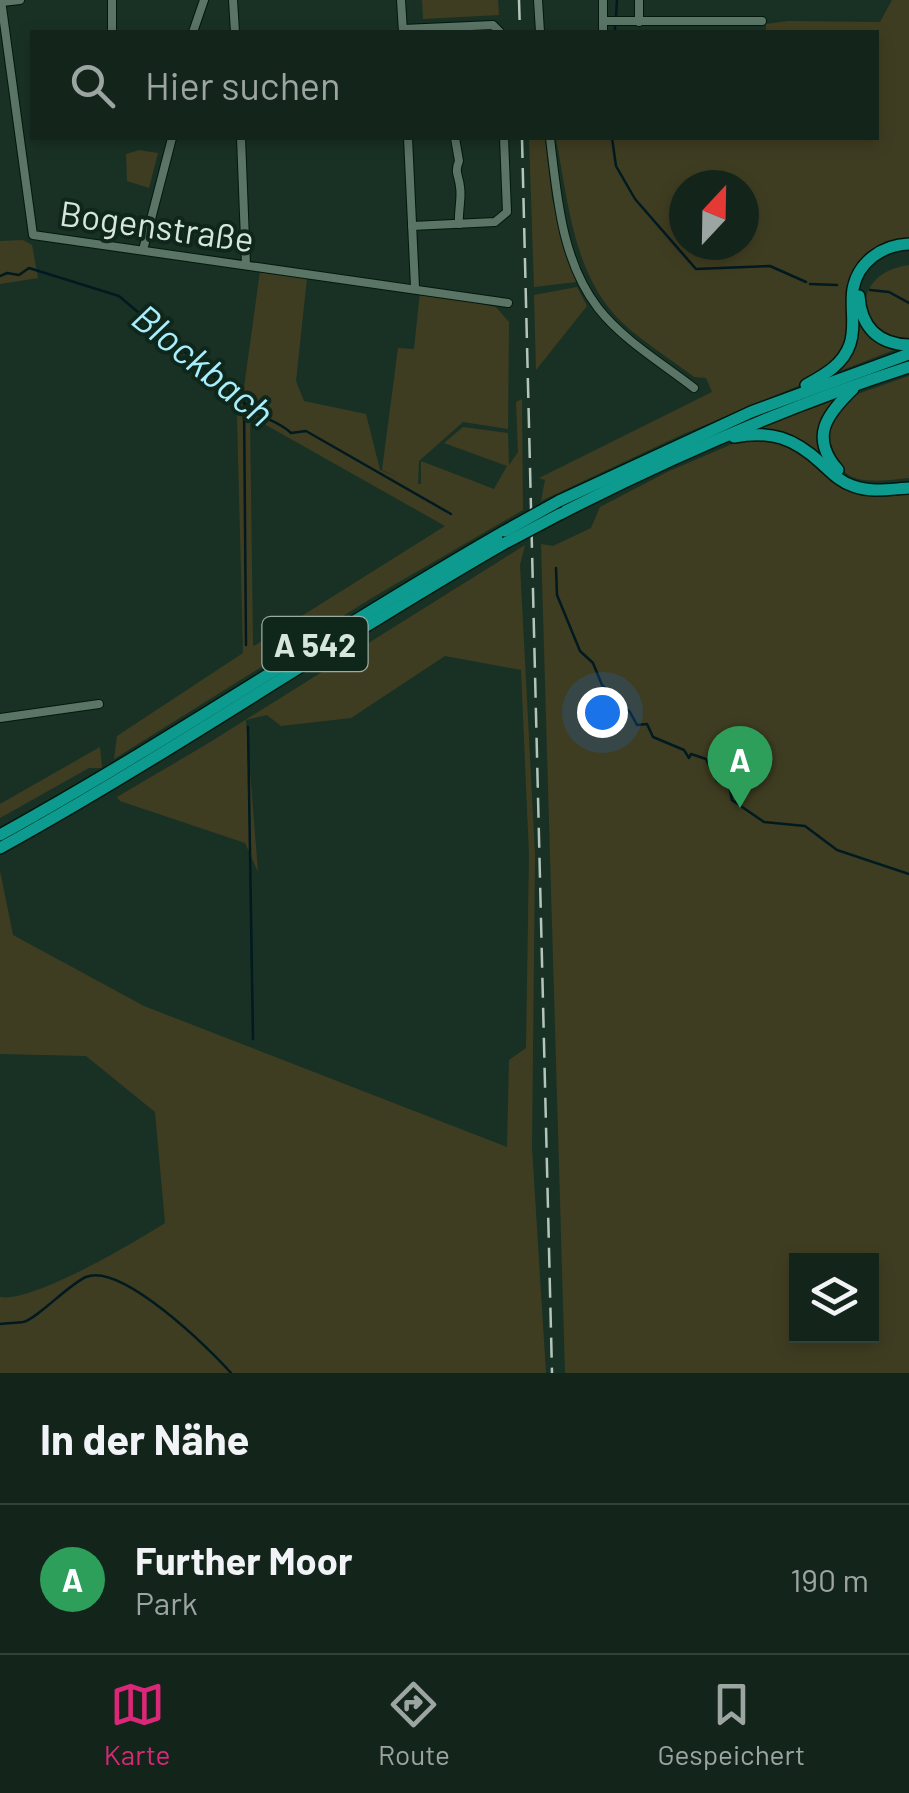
<!DOCTYPE html>
<html lang="de">
<head>
<meta charset="utf-8">
<style>
  body { margin:0; font-family:Barlow,sans-serif; background:#203128; color:#f1f3f6 }
  .controls { position:absolute; right:30px; bottom:30px; display:grid; overflow:hidden; border-radius:0px; box-shadow:0 5px 15px #0003 }
  .controls button { width:90px; height:90px; display:grid; place-items:center; padding:0; border:0; border-bottom:2px solid #32423a; background:#13251b; color:#f1f3f6; font:50px sans-serif }
  .compass { position:absolute; left:669px; top:170px; width:90px; height:90px; border-radius:50%; background:#13251b; box-shadow:0 5px 15px #0003; rotate:22deg }
  .you { position:absolute; left:602px; top:712px; width:35px; height:35px; margin:-25px; border:8px solid #fff; border-radius:50%; background:#1a73e8; box-shadow:0 0 0 15px #1a73e833 }
  .badge { display:grid; place-items:center; width:65px; height:65px; border-radius:50%; background:#db2777; color:#fff; font-size:32px; font-weight:700 }
  .pin { position:absolute; translate:-50% -82px; filter:drop-shadow(0 2px 5px #0008) }
  .pin::after { content:''; position:absolute; top:52px; width:35px; height:30px; background:inherit; clip-path:polygon(0 0,100% 0,50% 100%) }
  .list { margin:0; padding:0; list-style:none }
  h2 { display:flex; justify-content:space-between; align-items:center; height:130px; margin:0; padding:0 40px; font-size:42px }
  h2 small { font-size:32px; font-weight:400; color:#9da5a3 }
  .list li { display:grid; grid-template-columns:65px 1fr auto; gap:30px; align-items:center; box-sizing:border-box; height:150px; padding:0 40px; border-top:2px solid #32423a }
  .list b { display:block; font-size:38px; white-space:nowrap }
  .list p { margin:0; font-size:32px; white-space:nowrap; color:#9da5a3 }
  .list em { font-size:32px; font-style:normal; color:#9da5a3 }
  .icon { flex:none; width:55px; height:55px; fill:none; stroke:currentColor; stroke-width:2; stroke-linecap:round; stroke-linejoin:round }
  .map { position:relative; flex:none; width:909px; height:1373px; overflow:hidden }
  .search { position:absolute; background:#13251b; box-shadow:0 5px 15px #0003; left:30px; right:30px; top:30px; height:110px; display:flex; align-items:center; gap:25px; box-sizing:border-box; padding:0 35px; border-radius:0px; color:#9da5a3; font-size:38px }
  .sheet { height:280px; background:#13251b }
  nav { display:flex; justify-content:space-around; align-items:center; box-sizing:border-box; height:140px; border-top:2px solid #32423a; background:#13251b; font-size:28px; color:#9da5a3 }
  nav a { display:grid; justify-items:center; gap:5px }
  nav .on { color:#db2777 }
  .map>svg:first-child { display:block }
  .green { fill:#3f3d21; fill-rule:evenodd }
  .lines { fill:none; stroke-linecap:round; stroke-linejoin:round }
  .stream { stroke:#001a20; stroke-width:2.5 }
  .minor-casing { stroke:#02180d; stroke-width:10 }
  .highway-casing { stroke:#02180d; stroke-width:14 }
  .minor { stroke:#5a7465; stroke-width:8 }
  .highway { stroke:#0d9b90; stroke-width:11 }
  .rail { stroke:#b4c5bb; stroke-width:2.5; stroke-dasharray:20 10; stroke-linecap:butt }
  .highway-bridge-casing { stroke:#02180d; stroke-width:14; stroke-linecap:butt }
  .highway-bridge { stroke:#0d9b90; stroke-width:11 }
  .labels { text-anchor:middle; dominant-baseline:central; stroke-width:8; stroke-linejoin:round; paint-order:stroke }
  .shield { fill:#0f271a; stroke:#9bada2; stroke-width:2.5 }
  .shield-label { font-size:32px; font-weight:bold; fill:#d7e6dd }
  .street-label { font-size:35px; fill:#d7e6dd; stroke:#0f271a }
  .water-label { font-size:38px; font-style:italic; fill:#a8eefd; stroke:#0f271a }
</style>
</head>
<body>
<div class="map">
<svg width="909" height="1373" viewBox="0 0 909 1373">
  <rect width="100%" height="100%" fill="#193124"/>
  <!-- green -->
  <g class="green">
    <path d="M 422,0 L 498,0 L 499,15 L 423,19 Z"/>
    <path d="M 892,0 L 909,0 L 909,243 L 858,269 L 846,348 L 817,378 L 679,436 L 541,501 L 545,480 L 539,478 L 712,392 L 706,378 L 694,377 C 671,359 632,335 614,314 C 572,266 568,199 556,139 L 876,138 L 876,32 L 766,32 L 766,24 L 788,21 L 880,22 ZM 684,185 L 744,185 L 744,245 L 684,245 Z"/>
    <path d="M 529,138 L 545,138 L 552,198 L 576,282 L 534,287 Z"/>
    <path d="M 139,150 L 158,153 L 149,188 L 127,181 L 126,154 Z"/>
    <path d="M 23,240 L 32,245 L 38,278 L 0,284 L 0,241 Z"/>
    <path d="M 909,265 L 909,339 C 854,339 848,273 909,265 Z"/>
    <path d="M 260,271 L 307,278 L 296,381 L 304,401 L 366,414 L 380,470 L 397,477 L 382,470 L 398,348 L 414,349 L 420,292 L 496,307 L 509,322 L 508,429 L 463,422 L 419,461 L 418,484 L 421,484 L 421,461 L 494,489 L 507,466 L 444,443 L 463,427 L 508,433 L 509,465 L 518,452 L 516,402 L 522,399 L 523,510 L 375,596 L 114,759 L 117,736 L 243,653 L 237,416 L 243,395 ZM 250,416 L 445,526 L 254,646 L 253,645 Z"/>
    <path d="M 577,287 L 587,306 L 536,370 L 534,295 Z"/>
    <path d="M 856,313 C 865,333 873,343 894,350 L 837,372 L 850,354 Z"/>
    <path d="M 909,376 L 909,478 C 857,484 835,485 827,427 L 849,397 Z"/>
    <path d="M 835,400 L 823,418 L 826,465 L 773,431 L 757,429 Z"/>
    <path d="M 757,441 L 791,445 L 835,484 L 864,496 L 909,493 L 909,1373 L 565,1373 L 541,544 L 553,546 L 591,528 L 600,507 L 667,472 L 737,442 ZM 796,1260 L 872,1260 L 872,1336 L 796,1336 Z"/>
    <path d="M 525,545 L 520,565 L 535,854 L 532,1148 L 546,1373 L 0,1373 L 0,1297 C 33,1303 135,1242 165,1223 L 155,1112 L 86,1056 L 0,1054 L 0,871 L 13,935 L 144,1006 L 507,1147 L 509,1060 L 526,1048 L 529,855 L 521,670 L 445,656 L 351,718 L 281,726 L 267,715 L 246,720 L 258,872 L 245,843 L 120,801 L 117,797 L 207,744 Z"/>
    <path d="M 100,747 L 102,768 L 89,768 L 0,818 L 0,804 Z"/>
  </g>
  <g class="lines">
    <!-- stream -->
    <g class="stream">
      <path d="M 616,17 L 617,0"/>
      <path d="M 615,32 L 615,26"/>
      <path d="M 612,138 L 616,166 L 635,199 L 696,269 L 770,266 L 806,282"/>
      <path d="M 0,276 L 7,273 L 19,275 L 29,268 L 119,296 L 230,390 C 242,395 244,405 255,412 C 267,420 280,422 291,433 L 306,431 L 451,514"/>
      <path d="M 810,284 L 837,285"/>
      <path d="M 870,290 L 889,292 L 909,303"/>
      <path d="M 244,402 L 246,645"/>
      <path d="M 556,568 L 557,595 L 580,651 L 593,663 L 602,685 L 630,712 L 637,725 L 647,724 L 653,737 L 684,750 L 689,758 L 691,754 L 706,759 L 717,781 L 729,785 L 732,800 L 764,822 L 805,826 L 837,850 L 909,874"/>
      <path d="M 248,727 L 253,1039"/>
      <path d="M 0,1324 C 7,1323 16,1323 23,1322 C 37,1319 69,1284 86,1277 C 121,1262 209,1348 231,1373"/>
    </g>
    <!-- minor casing -->
    <g class="minor-casing">
      <g id="minor">
        <path d="M 1,0 L 33,235 L 508,303"/>
        <path d="M 112,0 L 112,32"/>
        <path d="M 233,0 L 235,32"/>
        <path d="M 401,0 L 403,32"/>
        <path d="M 538,0 L 540,32"/>
        <path d="M 2,2 L 20,0"/>
        <path d="M 603,21 L 762,21"/>
        <path d="M 639,22 L 639,0"/>
        <path d="M 403,29 L 493,25 L 500,32"/>
        <path d="M 193,32 L 204,0"/>
        <path d="M 603,32 L 603,0"/>
        <path d="M 241,138 L 246,265"/>
        <path d="M 408,138 L 415,287"/>
        <path d="M 455,138 L 459,161 C 454,173 459,175 460,187 C 462,198 458,211 459,224"/>
        <path d="M 550,138 C 557,195 561,260 598,308 C 623,340 662,363 694,388"/>
        <path d="M 412,226 L 495,222 L 507,212 L 504,138"/>
        <path d="M 143,250 L 172,138"/>
        <path d="M 0,718 L 99,704"/>
      </g>
    </g>
    <!-- highway casing -->
    <g class="highway-casing">
      <g id="highway">
        <path d="M 859,296 C 861,327 878,344 909,345"/>
        <path d="M 806,385 C 824,375 843,365 850,344 C 856,326 850,307 853,289 C 858,262 882,245 909,244"/>
        <path d="M 734,437 C 771,430 794,438 821,463 C 831,472 840,482 853,486 C 871,493 891,489 909,488"/>
        <path d="M 838,470 C 809,437 827,414 853,389"/>
        <path d="M 559,501 L 751,412 L 909,354"/>
        <path d="M 560,514 C 673,456 788,406 909,367"/>
        <path d="M 0,835 C 172,740 335,628 505,531"/>
        <path d="M 0,848 C 172,753 334,641 505,543"/>
      </g>
    </g>
    <!-- minor -->
    <use href="#minor" class="minor"/>
    <!-- highway -->
    <use href="#highway" class="highway"/>
    <!-- rail -->
    <g class="rail">
      <path d="M 519,0 L 520,32"/>
      <path d="M 522,138 L 552,1373"/>
    </g>
    <!-- highway-bridge casing -->
    <g class="highway-bridge-casing">
      <g id="highway-bridge">
        <path d="M 505,531 L 559,501"/>
        <path d="M 505,543 L 560,514"/>
      </g>
    </g>
    <!-- highway-bridge -->
    <use href="#highway-bridge" class="highway-bridge"/>
  </g>
  <g class="labels">
    <!-- shield labels -->
    <rect class="shield" x="262.5" y="617" width="105" height="54" rx="8"/>
    <g class="shield-label">
      <text x="315" y="644">A 542</text>
    </g>
    <!-- street labels -->
    <g class="street-label">
      <text transform="translate(157 225) rotate(8)">Bogenstraße</text>
    </g>
    <!-- water labels -->
    <g class="water-label">
      <text transform="translate(204 364) rotate(39)">Blockbach</text>
    </g>
  </g>
</svg>
<div class="controls">
<button><svg class="icon" aria-label="layers" viewBox="0 0 24 24"><path d="M12 4l9 5-9 5-9-5zM3 14l9 5 9-5"/></svg></button>
</div>
<svg class="compass" viewBox="-18 -18 36 36"><path d="M0-13l5 13h-10z" fill="#e53935"/><path d="M0 13l5-13h-10z" fill="#9da5a3"/></svg>
<div class="you"></div>
<div class="pin badge" style="left:740px;top:808px;background:#2e9e5b">A</div>
<div class="search"><svg class="icon" aria-label="search" viewBox="0 0 24 24"><circle cx="10" cy="10" r="6"/><path d="M15 15l6 6"/></svg>Hier suchen</div>
</div>
<section class="sheet">
<h2>In der Nähe<small></small></h2>
<ul class="list">
<li><span class="badge" style="background:#2e9e5b">A</span><div><b>Further Moor</b><p>Park</p></div><em>190 m</em></li>
</ul>
</section>
<nav>
<a class="on"><svg class="icon" aria-label="map" viewBox="0 0 24 24"><path d="M3 6l6-2 6 2 6-2v14l-6 2-6-2-6 2zM9 4v14M15 6v14"/></svg>Karte</a>
<a><svg class="icon" aria-label="directions" viewBox="0 0 24 24"><path d="M12 3l9 9-9 9-9-9zM9 14v-3h6M13 9l2 2-2 2"/></svg>Route</a>
<a><svg class="icon" aria-label="saved" viewBox="0 0 24 24"><path d="M7 4h10v16l-5-4-5 4z"/></svg>Gespeichert</a>
</nav>
</body>
</html>
